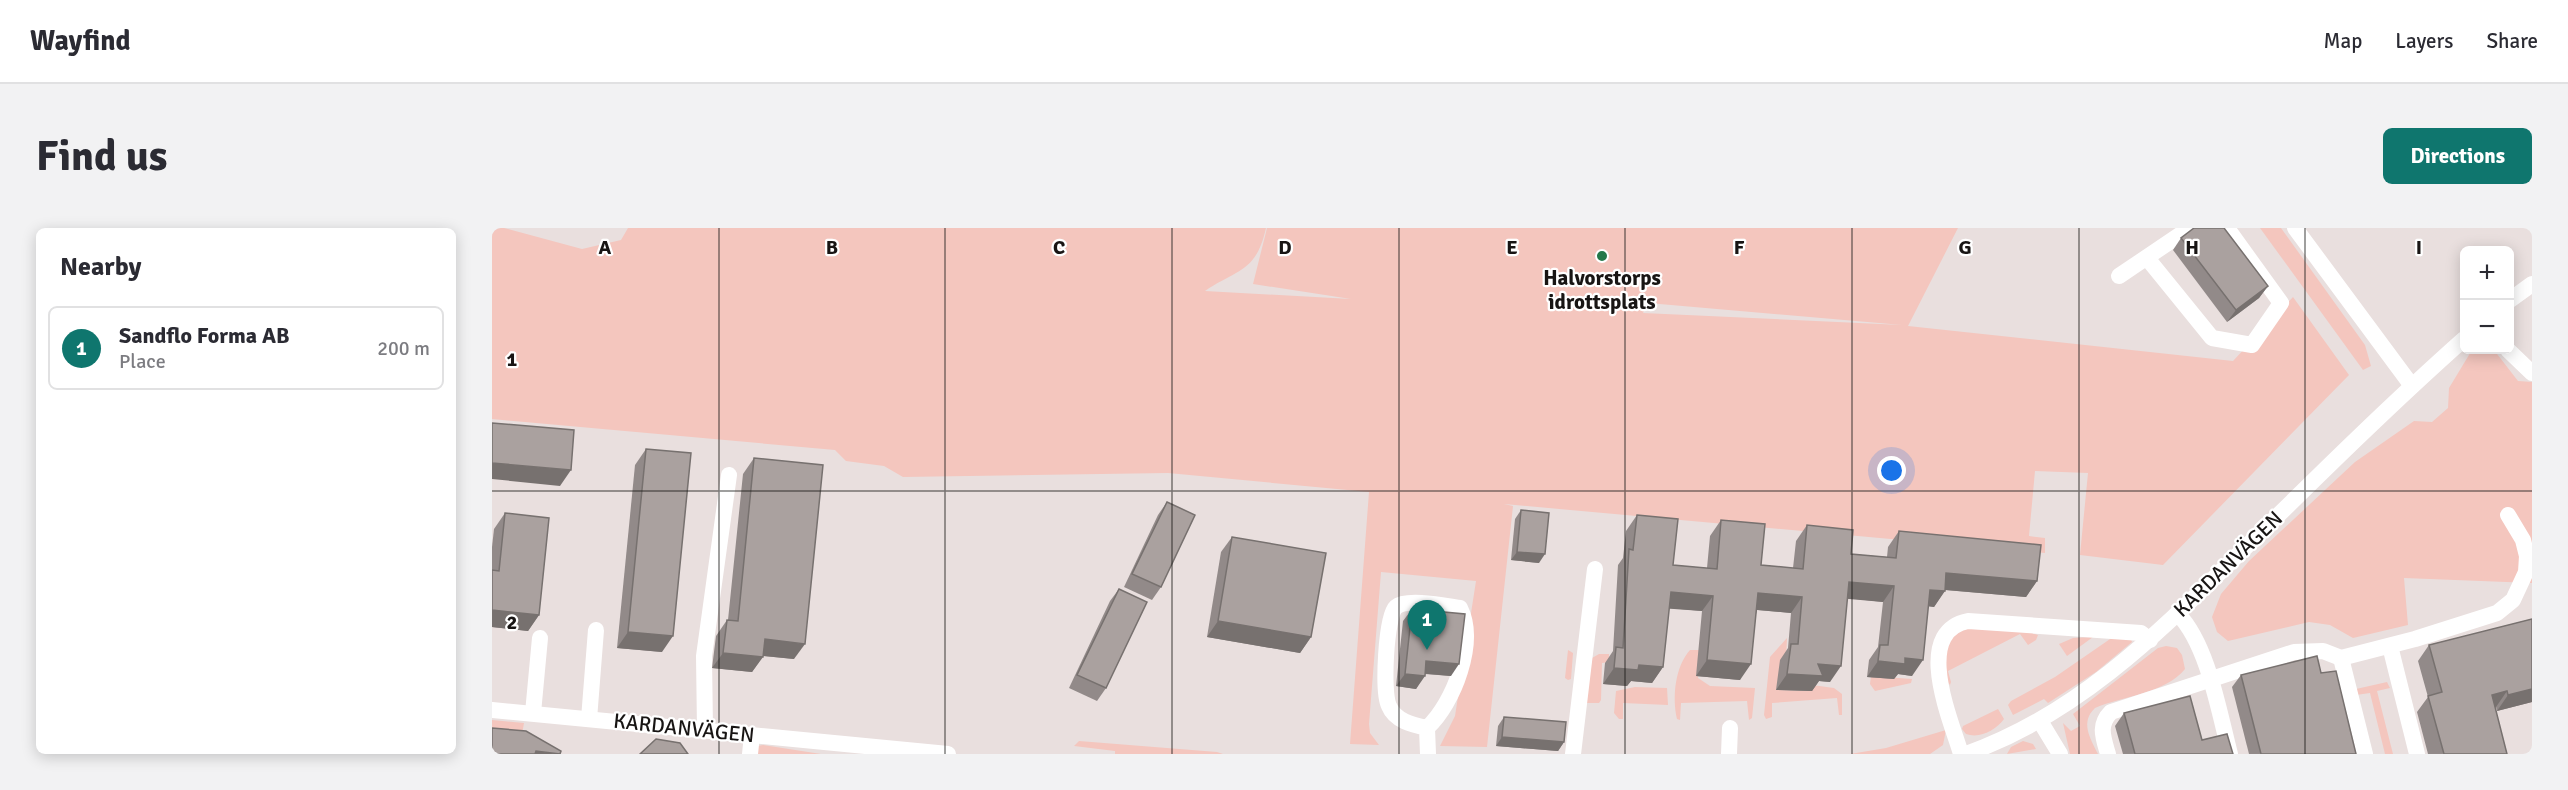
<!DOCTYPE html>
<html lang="en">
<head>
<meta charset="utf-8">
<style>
  body { margin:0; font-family:Signika,sans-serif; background:#f2f2f3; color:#2b2b33 }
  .controls { position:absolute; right:18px; top:18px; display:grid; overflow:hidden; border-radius:9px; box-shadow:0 3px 15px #0003 }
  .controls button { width:54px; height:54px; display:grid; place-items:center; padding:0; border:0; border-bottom:2px solid #e1e1e2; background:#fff; color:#2b2b33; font:30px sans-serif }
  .you { position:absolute; left:1400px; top:243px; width:21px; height:21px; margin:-15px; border:4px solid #fff; border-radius:50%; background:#1a73e8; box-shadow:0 0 0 9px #1a73e833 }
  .badge { display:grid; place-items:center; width:39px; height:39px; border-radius:50%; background:#0f766e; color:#fff; font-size:20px; font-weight:700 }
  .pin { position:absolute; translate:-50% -50px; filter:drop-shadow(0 2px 3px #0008) }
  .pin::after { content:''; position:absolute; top:32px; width:21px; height:18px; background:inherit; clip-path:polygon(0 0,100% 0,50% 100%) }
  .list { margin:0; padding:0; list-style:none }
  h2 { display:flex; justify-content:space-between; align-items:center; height:78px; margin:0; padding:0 24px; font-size:26px }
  h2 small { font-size:20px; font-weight:400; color:#7c7c81 }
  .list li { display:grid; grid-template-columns:39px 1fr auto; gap:18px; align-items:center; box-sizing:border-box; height:84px; margin:0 12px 12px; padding:0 12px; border:2px solid #e1e1e2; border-radius:9px }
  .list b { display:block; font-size:22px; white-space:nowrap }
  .list p { margin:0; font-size:20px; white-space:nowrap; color:#7c7c81 }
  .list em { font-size:20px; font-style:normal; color:#7c7c81 }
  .map { position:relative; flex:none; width:2040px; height:526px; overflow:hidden; border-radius:9px }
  header { display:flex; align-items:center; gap:36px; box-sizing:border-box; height:84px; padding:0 30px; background:#fff; border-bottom:2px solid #e1e1e2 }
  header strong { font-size:28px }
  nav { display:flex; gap:33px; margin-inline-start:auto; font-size:21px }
  .intro { display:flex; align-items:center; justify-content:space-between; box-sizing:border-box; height:144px; padding:0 36px }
  h1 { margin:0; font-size:42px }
  .button { padding:15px 27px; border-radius:9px; background:#0f766e; color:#fff; font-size:21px; font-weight:700 }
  main { display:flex; gap:36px; padding:0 36px }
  aside { flex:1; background:#fff; border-radius:9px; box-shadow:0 3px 15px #0003 }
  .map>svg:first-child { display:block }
  .green { fill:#f4c6be; fill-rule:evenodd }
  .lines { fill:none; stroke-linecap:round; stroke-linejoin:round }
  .minor { stroke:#fff; stroke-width:16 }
  .wall { fill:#928a89 }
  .shaded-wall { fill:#77716f }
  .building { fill:#aaa19f; stroke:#77716f; stroke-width:1.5 }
  .grid { fill:none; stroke:#181514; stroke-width:1.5; stroke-opacity:0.55 }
  .poi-dot { fill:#24784a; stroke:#fff; stroke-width:2 }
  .labels { text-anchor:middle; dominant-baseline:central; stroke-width:4.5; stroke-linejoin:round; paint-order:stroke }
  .poi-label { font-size:21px; font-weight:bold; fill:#181514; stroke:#fff }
  .street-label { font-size:21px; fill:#181514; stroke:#fff }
  .grid-label { font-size:20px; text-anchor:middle; font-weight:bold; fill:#181514; stroke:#fff; stroke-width:4.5; stroke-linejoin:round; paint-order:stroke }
</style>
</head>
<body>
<header>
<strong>Wayfind</strong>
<nav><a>Map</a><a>Layers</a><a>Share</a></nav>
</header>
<div class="intro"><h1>Find us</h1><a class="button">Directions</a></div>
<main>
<aside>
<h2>Nearby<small></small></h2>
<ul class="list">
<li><span class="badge">1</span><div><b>Sandflo Forma AB</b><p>Place</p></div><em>200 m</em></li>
</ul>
</aside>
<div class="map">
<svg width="2040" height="526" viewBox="0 0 2040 526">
  <rect width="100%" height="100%" fill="#e9dfde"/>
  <!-- green -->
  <g class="green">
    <path d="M 0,0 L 12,0 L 90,21 L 129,12 L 136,0 L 774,0 C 764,45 745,41 713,63 L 859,71 L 761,56 L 775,0 L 1466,0 L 1416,98 L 1741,133 L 1801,69 L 1857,147 L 1671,337 L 1588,327 L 1596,245 L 1543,243 L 1537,308 L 1553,310 L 1553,325 L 1012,276 L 1021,278 L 995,519 L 948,518 L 963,488 L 984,353 L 889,344 L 877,496 L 878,505 L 887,517 L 858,516 L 877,264 L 676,245 L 411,249 L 392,238 L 354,233 L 343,222 L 0,191 ZM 1156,75 L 1410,97 L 1151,85 Z"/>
    <path d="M 1768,0 L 1789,0 L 1873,117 L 1879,138 L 1871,142 Z"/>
    <path d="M 1980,122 L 2002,122 L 2026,153 L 2040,154 L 2040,355 L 1912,350 L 1916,397 L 1861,410 L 1838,397 L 1817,394 L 1736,413 L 1725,404 L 1720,389 L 1729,366 L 1757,333 L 1863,234 L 1922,193 L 1940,194 L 1956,180 L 1957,160 Z"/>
    <path d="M 1479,400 L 1536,404 L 1546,407 L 1544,412 L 1536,417 L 1528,406 L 1456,443 L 1459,454 L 1458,457 C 1449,448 1452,422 1459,412 C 1464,404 1471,402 1479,400 Z"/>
    <path d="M 1601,409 L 1575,428 L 1567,416 L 1581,410 Z"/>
    <path d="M 1621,409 L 1639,411 L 1640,414 L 1604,444 L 1556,475 L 1552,471 L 1521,487 L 1516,477 L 1519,473 L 1563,449 Z"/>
    <path d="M 1295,410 L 1294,433 L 1284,462 L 1320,463 L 1320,457 L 1342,460 L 1350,466 L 1350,487 L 1347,487 L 1345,470 L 1280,475 L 1280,489 L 1274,491 L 1272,487 L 1278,429 Z"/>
    <path d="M 1674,418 L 1685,420 L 1690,427 L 1693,441 C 1674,465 1631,468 1603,480 C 1588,494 1598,510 1606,526 L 1578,526 L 1571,495 L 1579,503 L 1588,498 L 1581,486 L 1666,420 Z"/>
    <path d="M 1076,422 L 1081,425 L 1079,451 L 1076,452 L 1073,450 Z"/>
    <path d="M 1198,422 L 1208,422 L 1206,450 L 1218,458 L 1263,460 L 1260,490 L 1257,492 L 1255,473 L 1189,475 L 1188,492 L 1185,491 C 1180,469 1183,439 1198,422 Z"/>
    <path d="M 1107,426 L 1117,426 L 1117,434 L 1110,435 L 1109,472 L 1107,475 L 1094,475 L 1100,430 Z"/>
    <path d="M 1379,448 L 1420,451 L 1419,455 L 1383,463 L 1378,456 Z"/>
    <path d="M 1895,454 L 1898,460 L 1885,463 L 1901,526 L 1893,526 L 1878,465 L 1864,467 L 1864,461 Z"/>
    <path d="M 1143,459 L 1175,460 L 1176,477 L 1131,475 L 1131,491 L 1127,491 L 1122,485 L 1124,463 Z"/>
    <path d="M 1506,481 L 1512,491 C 1504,502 1488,511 1474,506 L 1470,501 L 1471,498 Z"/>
    <path d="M 0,492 L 32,495 L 29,512 L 0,508 Z"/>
    <path d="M 1454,502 L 1451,517 L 1438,526 L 1358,526 L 1394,520 Z"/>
    <path d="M 587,513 L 725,524 L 731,526 L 623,526 L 623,523 L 582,518 Z"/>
    <path d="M 1531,513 L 1541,516 L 1544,521 L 1515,526 L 1519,519 Z"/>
    <path d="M 271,517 L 329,526 L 266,526 L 266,518 Z"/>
  </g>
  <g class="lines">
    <!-- minor -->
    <g class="minor">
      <path d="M 1803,0 L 1920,158"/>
      <path d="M 1655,30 L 1720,110 L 1760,117 L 1789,75 L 1735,0"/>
      <path d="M 1627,48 L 1698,0"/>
      <path d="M 2018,72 L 2040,56"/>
      <path d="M 2016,122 L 2040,145"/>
      <path d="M 1686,386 C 1716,417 1727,484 1738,526"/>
      <path d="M 1898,418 L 1925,526"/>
      <path d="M 1849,430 L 1873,526"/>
      <path d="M 0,482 L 456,526"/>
      <path d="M 41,485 L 48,410"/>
      <path d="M 97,491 L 104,402"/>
      <path d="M 1548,493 L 1568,526"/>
      <path d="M 935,500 C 921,497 903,493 897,478 C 890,464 894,388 904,379 C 914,370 954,378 968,380 C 985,414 962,475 935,500 L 936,526"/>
      <path d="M 213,502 L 212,428 L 237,247"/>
      <path d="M 258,526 L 260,507"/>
      <path d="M 1081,526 L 1103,341"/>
      <path d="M 1237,526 L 1238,500"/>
      <path d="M 1469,526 C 1459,492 1420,404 1476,393 L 1649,405 L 1658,412"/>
      <path d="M 1474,526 C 1590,485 1673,398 1759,314 C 1829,245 1899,176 1972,111"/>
      <path d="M 1616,526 C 1611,509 1606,497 1619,484 L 1802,424 L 1831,423 L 1849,430 L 1923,411 L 2005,385 L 2021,372 L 2034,344 L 2035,328 L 2031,312 L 2016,287"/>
    </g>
  </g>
  <!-- wall -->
  <g class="wall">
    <path d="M 1689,10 L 1776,58 L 1767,70 L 1735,94 L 1681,22 Z"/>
    <path d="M 154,221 L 170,424 L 125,420 L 143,237 Z"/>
    <path d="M 262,230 L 302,431 L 271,428 L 260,444 L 220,440 L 224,408 L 235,392 L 236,392 L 251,246 Z"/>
    <path d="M 675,274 L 669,359 L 660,372 L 632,359 L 666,287 Z"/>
    <path d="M 1029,282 L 1047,335 L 1019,332 L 1023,291 Z"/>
    <path d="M 13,285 L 47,387 L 36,403 L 0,399 L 0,319 L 2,301 Z"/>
    <path d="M 1145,287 L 1181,337 L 1215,340 L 1218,308 L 1229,292 L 1269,337 L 1301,340 L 1304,313 L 1315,297 L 1359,326 L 1395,329 L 1396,319 L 1407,303 L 1545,353 L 1534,369 L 1453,362 L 1442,379 L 1436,378 L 1420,448 L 1406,446 L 1402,451 L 1375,449 L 1377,432 L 1386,419 L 1391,374 L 1355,370 L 1338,454 L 1327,453 L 1320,463 L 1284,462 L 1288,432 L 1296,420 L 1299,385 L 1265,382 L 1248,452 L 1204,448 L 1210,383 L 1177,380 L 1171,439 L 1160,455 L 1139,453 L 1135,458 L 1111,456 L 1113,435 L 1121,423 L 1126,337 L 1131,330 L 1134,303 Z"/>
    <path d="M 740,309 L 819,409 L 808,425 L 715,409 L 729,324 Z"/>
    <path d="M 627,361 L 614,460 L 605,473 L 577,460 L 618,373 Z"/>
    <path d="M 920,381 L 959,448 L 933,446 L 924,461 L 904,458 L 911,393 Z"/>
    <path d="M 2040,391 L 2040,474 L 2005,483 L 2004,479 L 2003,479 L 2015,526 L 1936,526 L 1925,484 L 1936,469 L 1926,433 L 1937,417 Z"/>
    <path d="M 1829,445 L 1864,526 L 1757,526 L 1740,459 L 1749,447 Z"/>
    <path d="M 1632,485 L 1710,512 L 1741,526 L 1631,526 L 1623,498 Z"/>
    <path d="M 1012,489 L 1072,514 L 1066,523 L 1004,518 L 1006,498 Z"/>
  </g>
  <!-- shaded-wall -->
  <g class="shaded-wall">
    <path d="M 1776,58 L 1767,70 L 1735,94 L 1744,82 Z"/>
    <path d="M 0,235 L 79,242 L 68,258 L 0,251 Z"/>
    <path d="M 1025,324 L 1053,326 L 1047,335 L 1019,332 Z"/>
    <path d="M 1454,345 L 1545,353 L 1534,369 L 1443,361 Z"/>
    <path d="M 1357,354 L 1402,358 L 1391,374 L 1346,370 Z"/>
    <path d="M 1438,362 L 1453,363 L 1442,379 L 1427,377 Z"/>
    <path d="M 1179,364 L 1221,368 L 1210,383 L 1168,380 Z"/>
    <path d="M 1266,365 L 1310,369 L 1299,385 L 1255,381 Z"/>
    <path d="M 0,382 L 47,387 L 36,403 L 0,399 Z"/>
    <path d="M 726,393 L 819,409 L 808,425 L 715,409 Z"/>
    <path d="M 136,404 L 181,408 L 170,424 L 125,420 Z"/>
    <path d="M 273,411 L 313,416 L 302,431 L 262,427 Z"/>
    <path d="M 231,425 L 271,429 L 260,444 L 220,440 Z"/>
    <path d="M 1413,430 L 1431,432 L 1420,448 L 1406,446 L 1402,451 L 1375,449 L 1386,433 Z"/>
    <path d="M 1215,432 L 1259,436 L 1248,452 L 1204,448 Z"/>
    <path d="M 934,433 L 967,436 L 959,448 L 925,445 Z"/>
    <path d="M 1326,436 L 1349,438 L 1338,454 L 1327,453 L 1320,463 L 1284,462 L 1295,446 Z"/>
    <path d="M 1147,437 L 1171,439 L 1160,455 L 1139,453 L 1135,458 L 1111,456 L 1122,440 Z"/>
    <path d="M 913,446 L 933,448 L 924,461 L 904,458 Z"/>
    <path d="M 2040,461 L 2040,474 L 2005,483 L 2016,467 Z"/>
    <path d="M 2015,463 L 2004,479 L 1989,483 L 2000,467 Z"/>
    <path d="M 1010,509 L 1072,514 L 1066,523 L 1004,518 Z"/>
    <path d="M 44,523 L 67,526 L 41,526 Z"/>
  </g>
  <!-- building -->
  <g class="building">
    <path d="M 1702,0 L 1732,0 L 1776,58 L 1744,82 L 1689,10 Z"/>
    <path d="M 0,195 L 82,202 L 79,242 L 0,235 Z"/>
    <path d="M 154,221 L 199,225 L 181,408 L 136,404 Z"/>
    <path d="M 262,230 L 331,237 L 313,416 L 273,411 L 271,429 L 231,425 L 235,392 L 246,393 Z"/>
    <path d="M 675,274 L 703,287 L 669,359 L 640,346 Z"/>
    <path d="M 1029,282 L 1057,285 L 1053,326 L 1025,324 Z"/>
    <path d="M 13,285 L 57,290 L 47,387 L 0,382 L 0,342 L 7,343 Z"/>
    <path d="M 1145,287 L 1186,291 L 1181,337 L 1225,341 L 1229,292 L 1273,296 L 1269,337 L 1311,341 L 1315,297 L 1361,302 L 1359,326 L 1404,330 L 1407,303 L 1549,317 L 1545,353 L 1454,345 L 1453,363 L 1438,362 L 1431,432 L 1413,430 L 1413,436 L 1386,433 L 1388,417 L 1396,417 L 1402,358 L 1357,354 L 1349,438 L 1326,436 L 1331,448 L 1295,446 L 1299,416 L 1306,416 L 1310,369 L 1266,365 L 1259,436 L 1215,432 L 1221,368 L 1179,364 L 1171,439 L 1147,437 L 1146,442 L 1122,440 L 1124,419 L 1131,420 L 1137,321 L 1141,322 Z"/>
    <path d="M 740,309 L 834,325 L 819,409 L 726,393 Z"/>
    <path d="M 627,361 L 655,374 L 614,460 L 585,447 Z"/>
    <path d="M 920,381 L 973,386 L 967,436 L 934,433 L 933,448 L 913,446 Z"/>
    <path d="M 2040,391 L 2040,461 L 2016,467 L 2015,463 L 2000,467 L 2015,526 L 1952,526 L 1936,468 L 1950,464 L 1937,417 Z"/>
    <path d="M 1825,428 L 1829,445 L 1844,443 L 1864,526 L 1769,526 L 1749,447 Z"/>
    <path d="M 1698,468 L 1710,512 L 1735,506 L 1741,526 L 1643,526 L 1632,485 Z"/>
    <path d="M 1012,489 L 1074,494 L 1072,514 L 1010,509 Z"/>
    <path d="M 0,500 L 34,503 L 69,523 L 68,526 L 44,523 L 43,526 L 0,526 Z"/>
    <path d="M 164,511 L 188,515 L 196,526 L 148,526 Z"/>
  </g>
  <!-- grid -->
  <path class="grid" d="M 227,0 L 227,526M 453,0 L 453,526M 680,0 L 680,526M 907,0 L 907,526M 1133,0 L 1133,526M 1360,0 L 1360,526M 1587,0 L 1587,526M 1813,0 L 1813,526M 0,263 L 2040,263"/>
  <!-- markers -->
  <circle class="poi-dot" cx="1110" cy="28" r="6"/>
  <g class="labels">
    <!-- poi labels -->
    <g class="poi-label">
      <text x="1110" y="50">Halvorstorps<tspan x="1110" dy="24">idrottsplats</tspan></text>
    </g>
    <!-- street labels -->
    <g class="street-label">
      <text transform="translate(1736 336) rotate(-44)">KARDANVÄGEN</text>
      <text transform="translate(192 500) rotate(6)">KARDANVÄGEN</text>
    </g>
  </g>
  <g class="grid-label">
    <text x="113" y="26">A</text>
    <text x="340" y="26">B</text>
    <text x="567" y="26">C</text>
    <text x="793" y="26">D</text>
    <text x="1020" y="26">E</text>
    <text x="1247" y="26">F</text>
    <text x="1473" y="26">G</text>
    <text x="1700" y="26">H</text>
    <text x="1927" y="26">I</text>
    <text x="20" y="138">1</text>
    <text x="20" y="401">2</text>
  </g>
</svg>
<div class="controls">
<button>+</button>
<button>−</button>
</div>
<div class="you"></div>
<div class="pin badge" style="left:935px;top:422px">1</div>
</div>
</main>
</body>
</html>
